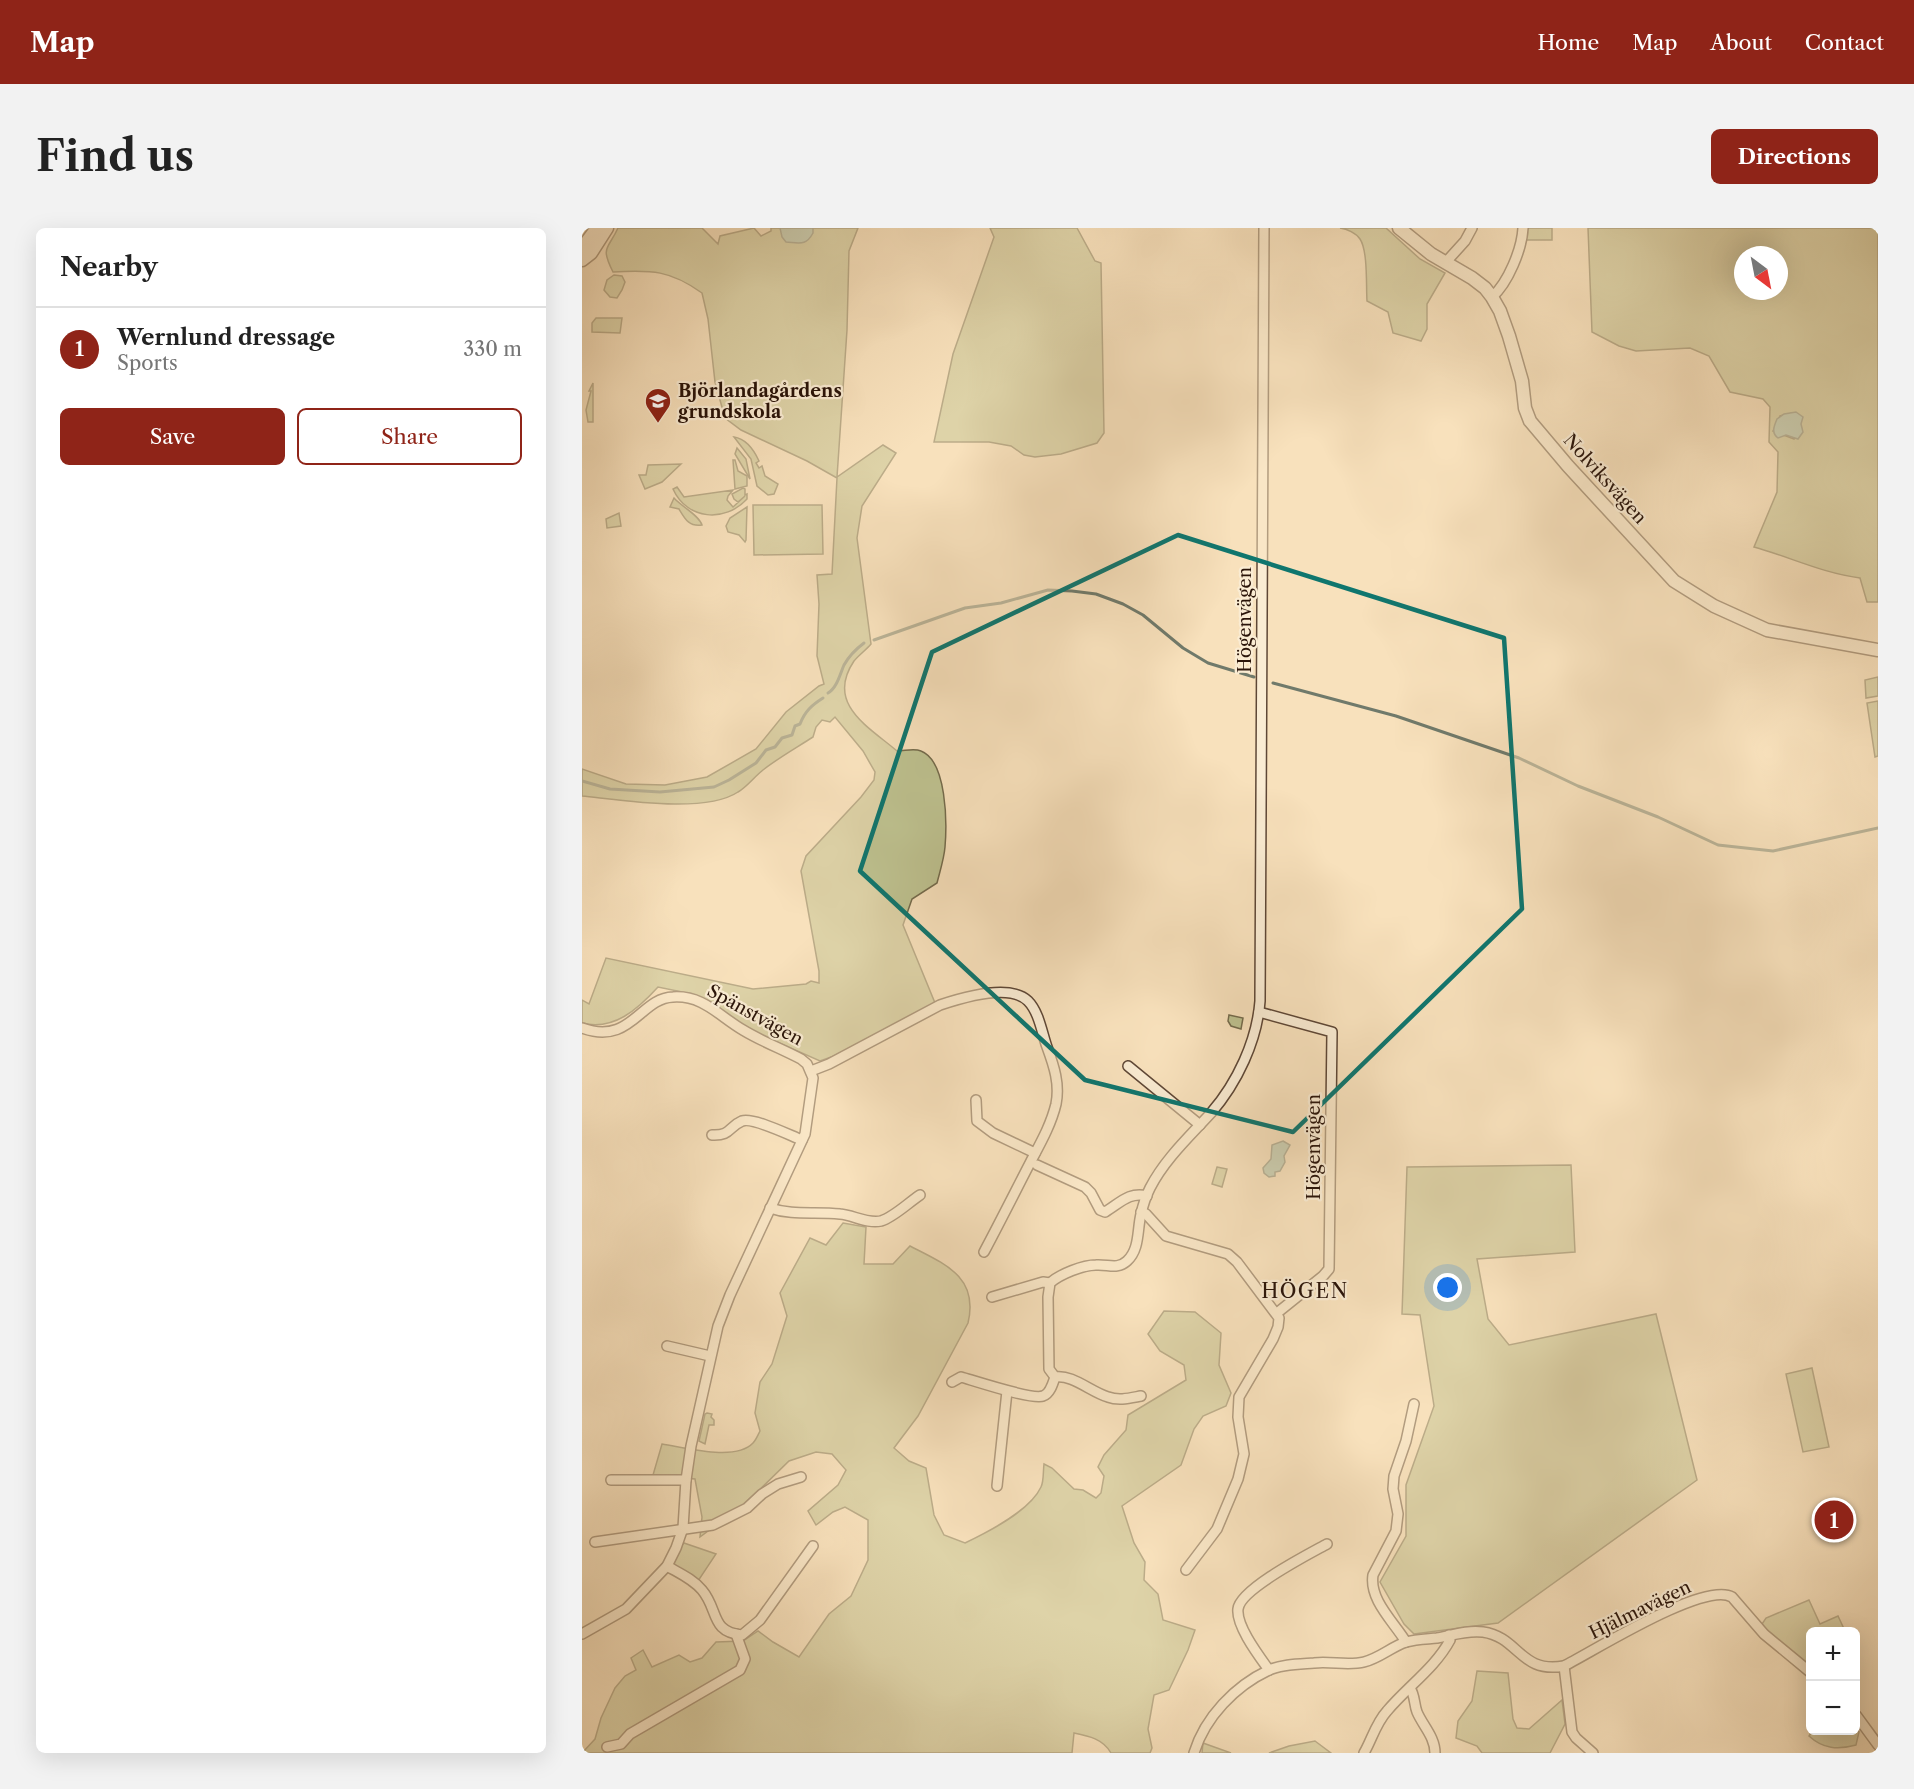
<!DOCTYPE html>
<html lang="en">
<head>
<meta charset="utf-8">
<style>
  body { margin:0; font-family:"Libre Caslon Text",serif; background:#f2f2f2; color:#222 }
  .controls { position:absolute; right:18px; bottom:18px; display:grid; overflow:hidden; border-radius:9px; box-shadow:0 6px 24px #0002 }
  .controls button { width:54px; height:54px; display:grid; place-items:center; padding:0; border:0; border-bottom:2px solid #e0e0e0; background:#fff; color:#222; font:30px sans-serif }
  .compass { position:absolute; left:1152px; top:18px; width:54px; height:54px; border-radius:50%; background:#fff; box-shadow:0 6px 24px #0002; rotate:148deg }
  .you { position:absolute; left:866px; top:1060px; width:21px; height:21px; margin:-15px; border:4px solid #fff; border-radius:50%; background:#1a73e8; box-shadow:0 0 0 9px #1a73e833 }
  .badge { display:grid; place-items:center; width:39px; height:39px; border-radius:50%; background:#8f2418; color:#fff; font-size:20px; font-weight:700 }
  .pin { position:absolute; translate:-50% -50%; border:3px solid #fff; box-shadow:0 2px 6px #0006 }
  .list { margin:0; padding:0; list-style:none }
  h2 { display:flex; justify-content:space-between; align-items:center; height:78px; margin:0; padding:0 24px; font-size:26px }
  h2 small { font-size:20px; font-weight:400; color:#767676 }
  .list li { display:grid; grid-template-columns:39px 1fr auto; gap:18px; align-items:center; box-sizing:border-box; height:84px; padding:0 24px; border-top:2px solid #e0e0e0 }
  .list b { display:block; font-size:22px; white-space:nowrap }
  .list p { margin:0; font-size:20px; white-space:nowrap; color:#767676 }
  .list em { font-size:20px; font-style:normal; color:#767676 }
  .actions { display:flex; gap:12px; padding:18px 24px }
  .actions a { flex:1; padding:14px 0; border:2px solid #8f2418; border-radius:9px; text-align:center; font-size:21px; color:#8f2418 }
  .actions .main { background:#8f2418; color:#fff }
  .map { position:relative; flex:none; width:1296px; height:1525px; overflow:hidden; border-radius:9px }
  header { display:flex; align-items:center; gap:36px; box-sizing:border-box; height:84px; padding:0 30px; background:#8f2418; color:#fff }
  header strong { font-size:28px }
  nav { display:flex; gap:33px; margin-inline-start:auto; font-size:21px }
  .intro { display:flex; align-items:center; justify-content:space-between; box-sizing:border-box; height:144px; padding:0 36px }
  h1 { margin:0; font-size:42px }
  .button { padding:15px 27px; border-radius:9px; background:#8f2418; color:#fff; font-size:21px; font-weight:700 }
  main { display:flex; gap:36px; padding:0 36px }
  aside { flex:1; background:#fff; border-radius:9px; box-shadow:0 6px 24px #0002 }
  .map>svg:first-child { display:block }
  .green { fill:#bec290; stroke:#746b4c; stroke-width:1.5; fill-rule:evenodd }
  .water { fill:#9ebead; stroke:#707a6b; stroke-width:1.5 }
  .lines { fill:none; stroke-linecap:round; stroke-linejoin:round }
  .stream { stroke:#707a6b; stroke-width:3 }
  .minor-casing { stroke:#5e4736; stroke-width:12 }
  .tertiary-casing { stroke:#5e4736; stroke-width:15 }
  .minor { stroke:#faecd3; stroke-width:9 }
  .tertiary { stroke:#faecd3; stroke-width:12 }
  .marked { fill:none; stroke:#0f766e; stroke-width:4.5; stroke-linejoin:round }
  .labels { text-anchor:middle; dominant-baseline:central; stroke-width:4.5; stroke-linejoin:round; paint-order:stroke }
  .poi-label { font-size:18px; font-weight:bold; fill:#2a1409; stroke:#faecd3; text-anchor:start }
  .street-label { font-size:18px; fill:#2a1409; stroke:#faecd3 }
  .neighbourhood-label { font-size:20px; letter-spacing:1.5px; fill:#2a1409; stroke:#faecd3 }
</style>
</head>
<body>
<header>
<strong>Map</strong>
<nav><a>Home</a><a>Map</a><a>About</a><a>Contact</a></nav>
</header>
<div class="intro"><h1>Find us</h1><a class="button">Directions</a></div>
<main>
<aside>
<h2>Nearby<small></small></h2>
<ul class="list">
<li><span class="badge">1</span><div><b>Wernlund dressage</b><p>Sports</p></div><em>330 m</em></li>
</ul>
<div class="actions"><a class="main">Save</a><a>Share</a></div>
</aside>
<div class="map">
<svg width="1296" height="1525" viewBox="0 0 1296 1525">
  <rect width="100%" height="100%" fill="#f8e1bc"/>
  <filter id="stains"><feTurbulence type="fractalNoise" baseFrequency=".00333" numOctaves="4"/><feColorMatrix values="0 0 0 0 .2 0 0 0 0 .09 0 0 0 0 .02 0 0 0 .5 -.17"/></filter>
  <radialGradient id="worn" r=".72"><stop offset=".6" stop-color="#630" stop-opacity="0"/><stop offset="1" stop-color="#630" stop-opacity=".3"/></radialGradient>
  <!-- green -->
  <g class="green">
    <path d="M 36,0 L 120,0 L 136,16 L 138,8 L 172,0 L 179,8 L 189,3 L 189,0 L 276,0 L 267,23 L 265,102 L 255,249 L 301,217 L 314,225 L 280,278 L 275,310 L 289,416 C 284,422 277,427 272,433 C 243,476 287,499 315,523 C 323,523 332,520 339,523 C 365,533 365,595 363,619 C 362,631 358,643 355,655 L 330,671 L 321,697 L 353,775 L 252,828 L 238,833 L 170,803 L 120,770 L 105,765 L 76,759 C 56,781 32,803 0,795 L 0,772 L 7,776 L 24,730 L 171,761 L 224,756 L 229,753 L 237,755 L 237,743 L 219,643 L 224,628 L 279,569 L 292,552 L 293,544 L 281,523 L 253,489 L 248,494 L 240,492 L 234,499 L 231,509 C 214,520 196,530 181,542 C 172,549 165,559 156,564 C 123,586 39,572 0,568 L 0,541 L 44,556 L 83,557 L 125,549 L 174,521 L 204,484 L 237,458 L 242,456 L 235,428 L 237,376 L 235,347 L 250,346 L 255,250 L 225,233 L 159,202 L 143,190 L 133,154 L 126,91 L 120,65 C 88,42 70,42 31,44 C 18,18 26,22 36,0 Z"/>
    <path d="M 408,0 L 495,0 L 513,33 L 519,35 L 522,205 L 515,215 L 479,226 L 453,229 L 442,227 L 429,218 L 407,214 L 352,214 L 371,126 L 412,9 Z"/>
    <path d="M 758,0 L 804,0 L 838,31 L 863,45 L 845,76 L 845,101 L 839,113 L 811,105 L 806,84 L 785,73 C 784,58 786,23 778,11 C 774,5 765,1 758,0 Z"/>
    <path d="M 945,0 L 970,0 L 970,12 L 944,12 Z"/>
    <path d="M 1006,0 L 1296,0 L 1296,374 L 1285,374 L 1278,350 C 1240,345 1208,329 1172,319 L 1195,264 L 1196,224 L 1187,214 L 1188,179 L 1181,171 L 1148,164 L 1127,128 L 1108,120 L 1054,123 L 1037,118 L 1010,104 ZM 1161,27 L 1197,27 L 1197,63 L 1161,63 ZM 1210,185 L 1219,193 L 1212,211 L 1191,203 L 1198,188 Z"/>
    <path d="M 32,47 L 40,48 L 43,54 L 40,62 L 35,70 L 28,69 L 22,62 L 25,52 Z"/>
    <path d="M 14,90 L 40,90 L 38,105 L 10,104 L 10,95 Z"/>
    <path d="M 11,155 L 11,194 L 6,194 L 4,182 L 9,163 L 7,163 Z"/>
    <path d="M 152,209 C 165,211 172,222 177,233 L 174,235 L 177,240 L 180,238 L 183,248 L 196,256 L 192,266 L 186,267 L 175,258 L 169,231 Z"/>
    <path d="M 155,220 L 164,231 L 168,251 L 153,226 Z"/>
    <path d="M 151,232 L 153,232 L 156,243 L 165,248 L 165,258 L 153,261 Z"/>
    <path d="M 99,236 L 80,254 L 63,261 L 57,247 L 64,247 L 66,237 Z"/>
    <path d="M 95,259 L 102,269 L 151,262 L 146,268 L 145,272 L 151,279 L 163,268 L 156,274 L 152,271 L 150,266 L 161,260 L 163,261 L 163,267 L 165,266 L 165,271 C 143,295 105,292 91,261 Z"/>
    <path d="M 92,270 C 100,279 117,287 120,297 C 107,299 103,291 97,281 L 88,279 Z"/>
    <path d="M 171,277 L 240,277 L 241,326 L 172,327 Z"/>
    <path d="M 165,279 L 164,312 L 163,314 L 157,307 L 146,304 L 144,298 L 148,290 Z"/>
    <path d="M 37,285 L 39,298 L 25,300 L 24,291 Z"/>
    <path d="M 1296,449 L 1296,468 L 1284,470 L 1283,452 Z"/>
    <path d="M 1296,473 L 1296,528 L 1293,529 L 1285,475 Z"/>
    <path d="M 647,787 L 661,790 L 659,801 L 649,798 L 646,793 Z"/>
    <path d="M 989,937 L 993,1024 L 895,1031 L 906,1091 L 927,1117 L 1074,1086 L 1115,1252 L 916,1395 L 832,1406 L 822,1396 L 798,1354 L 824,1308 L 824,1257 L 852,1178 L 838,1087 L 820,1086 L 825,939 Z"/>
    <path d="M 635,939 L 645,941 L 640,959 L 630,956 Z"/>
    <path d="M 261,995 L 284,999 L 282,1036 L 311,1036 L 328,1018 C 363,1036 397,1049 386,1095 L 336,1188 L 312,1220 L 327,1233 L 344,1240 L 352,1287 L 362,1307 L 383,1315 C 406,1304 448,1283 459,1259 C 462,1253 461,1243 462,1236 L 470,1240 L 492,1261 L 501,1262 L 514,1270 L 519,1265 L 522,1248 L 516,1239 L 522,1227 L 544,1202 L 546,1187 L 604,1152 L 602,1137 L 578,1123 L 566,1106 L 582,1083 L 613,1084 L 639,1105 L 637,1137 L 649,1165 L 644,1178 L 621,1188 L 612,1201 L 599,1237 L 540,1278 L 552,1315 L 563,1334 L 562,1352 L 576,1366 L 581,1392 L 613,1402 L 606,1422 L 587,1462 L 572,1467 L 566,1501 L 570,1520 L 568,1525 L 529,1525 C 521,1511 507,1508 492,1505 L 490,1525 L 0,1525 L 13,1511 L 19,1490 L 33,1460 L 43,1448 L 54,1442 L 49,1430 L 61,1422 L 70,1439 L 97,1427 L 108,1434 L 120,1430 L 134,1414 L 161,1413 L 176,1403 L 191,1414 L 217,1429 L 247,1386 L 269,1368 L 286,1332 L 286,1292 L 263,1279 L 251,1284 L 234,1297 L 226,1283 L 256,1257 L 264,1242 L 250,1226 L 234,1224 L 207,1233 L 164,1275 L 118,1309 L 120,1289 L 113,1251 L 71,1247 L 80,1216 C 102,1219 153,1234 171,1215 C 174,1212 176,1207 178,1203 L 173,1185 L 178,1154 L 190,1136 L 205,1088 L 198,1065 L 228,1010 L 244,1017 Z"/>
    <path d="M 1230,1140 L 1247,1219 L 1221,1224 L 1204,1146 Z"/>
    <path d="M 125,1185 L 130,1186 L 129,1189 L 132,1192 L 132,1197 L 127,1197 L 123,1216 L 117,1213 L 123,1186 Z"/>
    <path d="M 102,1315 L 134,1326 L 116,1353 L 94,1339 L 92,1335 L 98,1319 Z"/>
    <path d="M 1227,1372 L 1238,1396 L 1256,1388 L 1263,1403 L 1228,1404 L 1228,1438 L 1184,1403 L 1180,1396 L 1184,1390 Z"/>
    <path d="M 895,1443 L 926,1445 L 931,1491 L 935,1500 L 947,1501 L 980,1472 L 983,1496 L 968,1525 L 900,1525 L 895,1518 L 874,1510 L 876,1493 L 890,1473 Z"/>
    <path d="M 1274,1499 L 1277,1504 L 1274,1517 C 1256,1522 1241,1521 1227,1508 L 1230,1503 L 1274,1502 Z"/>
    <path d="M 733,1513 L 749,1525 L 687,1525 L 707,1518 Z"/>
    <path d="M 621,1515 L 649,1525 L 620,1525 Z"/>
  </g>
  <!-- water -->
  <g class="water">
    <path d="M 198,0 L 231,0 L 231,5 C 224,18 218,15 204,14 L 200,9 Z"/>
    <path d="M 1214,184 L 1221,189 L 1219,196 L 1221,204 L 1216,211 L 1204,207 L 1196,210 C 1189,205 1192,198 1195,191 L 1202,186 Z"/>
    <path d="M 701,913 L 708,917 L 702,928 L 703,934 L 698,943 L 693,944 L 693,948 L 687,949 L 682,945 L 681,940 L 689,931 L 690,917 Z"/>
  </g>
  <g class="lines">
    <!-- stream -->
    <g class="stream">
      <path d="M 292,412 L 383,380 L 419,375 L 466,362 L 490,363 L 514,366 L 541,376 L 561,387 L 601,420 L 626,435 L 672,449"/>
      <path d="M 691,455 L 814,488 L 937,530 L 996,558 L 1076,589 L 1136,617 L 1191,623 L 1296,600"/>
      <path d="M 246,465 C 255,460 258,446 262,437 C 267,428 274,421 282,415"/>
      <path d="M 0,553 L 28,561 L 78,564 L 132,559 L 147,552 L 174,535 L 184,522 L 193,519 L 200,510 L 210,507 L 213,498 L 218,496 C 223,483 230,477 241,470"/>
    </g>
    <!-- minor casing -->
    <g class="minor-casing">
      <g id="minor">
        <path d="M 864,34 L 883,13 L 890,0"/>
        <path d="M 910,69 C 926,55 940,21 941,0"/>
        <path d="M 677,784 L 750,804 L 747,1041 L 741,1048 L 695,1085"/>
        <path d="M 0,800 C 49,818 58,770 91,769 C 121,767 137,788 161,802 C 179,813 200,821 219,831 L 225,836 L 231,850 L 223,906 L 148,1067 L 136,1098 L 109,1218 L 104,1252 L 101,1300 L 94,1320 L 85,1338 L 44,1381 L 0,1406"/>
        <path d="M 546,838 L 618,897"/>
        <path d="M 229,843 L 247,836 L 358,777 C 379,770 428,755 446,773 C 457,784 460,805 465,819 C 472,838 478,856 474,876 C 469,897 458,916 448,935 C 433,964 418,994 402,1024"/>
        <path d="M 394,872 L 395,893 L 411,905 L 453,925"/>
        <path d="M 130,907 C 149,908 146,899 160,893 C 171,889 207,907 220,912"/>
        <path d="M 455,937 L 503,959 L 509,965 L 518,982 L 523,984 C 537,976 547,963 565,968"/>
        <path d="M 188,980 C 211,988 234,983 258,986 C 271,987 285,996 299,993 C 312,989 326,975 338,967"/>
        <path d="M 559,984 L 564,986 L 584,1008 L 646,1026 L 655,1034 L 697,1090 L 696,1099 L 691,1111 L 657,1169 L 656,1189 L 662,1226 L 656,1251 L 635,1301 L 604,1342"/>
        <path d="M 410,1069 L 461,1054 L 468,1055"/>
        <path d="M 85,1118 L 128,1128"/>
        <path d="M 473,1149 C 490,1146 509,1164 526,1169 C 537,1173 548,1170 559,1168"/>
        <path d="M 370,1154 L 379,1149 C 393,1153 450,1172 461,1168 C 468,1166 471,1155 473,1149 L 467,1141 L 466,1069 L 468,1055 C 478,1046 501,1037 514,1037 C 526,1036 535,1042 545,1033 C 558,1021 555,1002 559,986 C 561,977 564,968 568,960 C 583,931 607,909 629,885 C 655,855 675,813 678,773 L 682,0"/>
        <path d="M 29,1252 L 104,1252"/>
        <path d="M 415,1258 L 425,1163"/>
        <path d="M 13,1314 L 131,1297 L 165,1280 L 180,1266 L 196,1256 L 219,1249"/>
        <path d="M 85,1338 C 97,1345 111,1351 120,1362 C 137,1382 128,1404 160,1407 L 178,1392 L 231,1318"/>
        <path d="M 824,1414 C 812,1394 787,1372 791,1347 L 814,1303 L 816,1286 L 811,1261 L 812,1248 L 824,1213 L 832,1176"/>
        <path d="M 982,1438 L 990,1504 L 994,1510 L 1011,1525"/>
        <path d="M 687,1442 C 677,1428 654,1398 656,1381 C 658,1361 727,1326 745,1316"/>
        <path d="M 828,1460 C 833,1467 832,1476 835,1484 C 841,1498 853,1509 853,1525"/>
        <path d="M 1274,1487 L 1296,1517"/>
        <path d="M 25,1519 L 39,1516 L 48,1506 L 158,1442 L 163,1431 L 154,1406"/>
        <path d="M 612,1525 C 623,1489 653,1458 687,1442 C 700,1436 718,1436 732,1435 C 749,1433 766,1438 782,1434 C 798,1430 809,1419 824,1414 C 834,1411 845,1411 855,1410 C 871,1407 885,1402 901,1404 C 937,1409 938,1446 982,1438 C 1012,1423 1122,1353 1150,1369 L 1182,1406 L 1228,1444"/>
        <path d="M 782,1525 C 790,1511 794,1495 805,1483 C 825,1459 853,1440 868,1412 L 867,1407"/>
      </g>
    </g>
    <!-- tertiary casing -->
    <g class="tertiary-casing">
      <g id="tertiary">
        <path d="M 817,0 L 849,26 L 890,50 L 903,60 L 910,69 L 918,83 L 927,108 L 940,153 L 943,180 L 948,193 L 986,238 L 1092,353 L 1132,378 L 1185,402 L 1296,422"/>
        <path d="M 0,20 L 15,0"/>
        <path d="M 0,32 L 9,25 L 25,0"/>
      </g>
    </g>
    <!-- minor -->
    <use href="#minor" class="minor"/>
    <!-- tertiary -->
    <use href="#tertiary" class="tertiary"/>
  </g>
  <!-- marked area -->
  <path d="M0 0H1296V1525H0ZM 596,307 L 922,410 L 940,681 L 711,904 L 503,852 L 278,643 L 350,424 Z" fill="#f8e1bc" fill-opacity=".55" fill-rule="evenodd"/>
  <path class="marked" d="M 596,307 L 922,410 L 940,681 L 711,904 L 503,852 L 278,643 L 350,424 Z"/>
  <!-- icons -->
  <defs>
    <g id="school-pin" transform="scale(1.35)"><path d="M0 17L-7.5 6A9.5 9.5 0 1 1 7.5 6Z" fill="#8f2418" stroke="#faecd3"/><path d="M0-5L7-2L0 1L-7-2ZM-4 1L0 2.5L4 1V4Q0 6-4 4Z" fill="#fff"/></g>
  </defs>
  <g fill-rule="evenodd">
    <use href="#school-pin" x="76" y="173"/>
  </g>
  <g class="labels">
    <!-- poi labels -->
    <g class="poi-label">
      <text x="96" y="163">Björlandagårdens<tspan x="96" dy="21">grundskola</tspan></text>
    </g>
    <!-- street labels -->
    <g class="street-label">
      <text transform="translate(1023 251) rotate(48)">Nolviksvägen</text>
      <text transform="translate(663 392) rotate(-90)">Högenvägen</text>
      <text transform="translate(173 787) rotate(29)">Spänstvägen</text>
      <text transform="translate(732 919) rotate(-90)">Högenvägen</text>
      <text transform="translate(1058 1382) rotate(-26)">Hjälmavägen</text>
    </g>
    <!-- neighbourhood labels -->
    <g class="neighbourhood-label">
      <text x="723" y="1063">HÖGEN</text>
    </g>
  </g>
  <rect width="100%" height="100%" filter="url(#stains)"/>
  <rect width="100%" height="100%" fill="url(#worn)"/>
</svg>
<div class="controls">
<button>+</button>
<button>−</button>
</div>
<svg class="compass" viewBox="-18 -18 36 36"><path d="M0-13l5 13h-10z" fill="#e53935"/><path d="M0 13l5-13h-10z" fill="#767676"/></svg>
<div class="you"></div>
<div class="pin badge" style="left:1252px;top:1292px">1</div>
</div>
</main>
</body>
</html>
